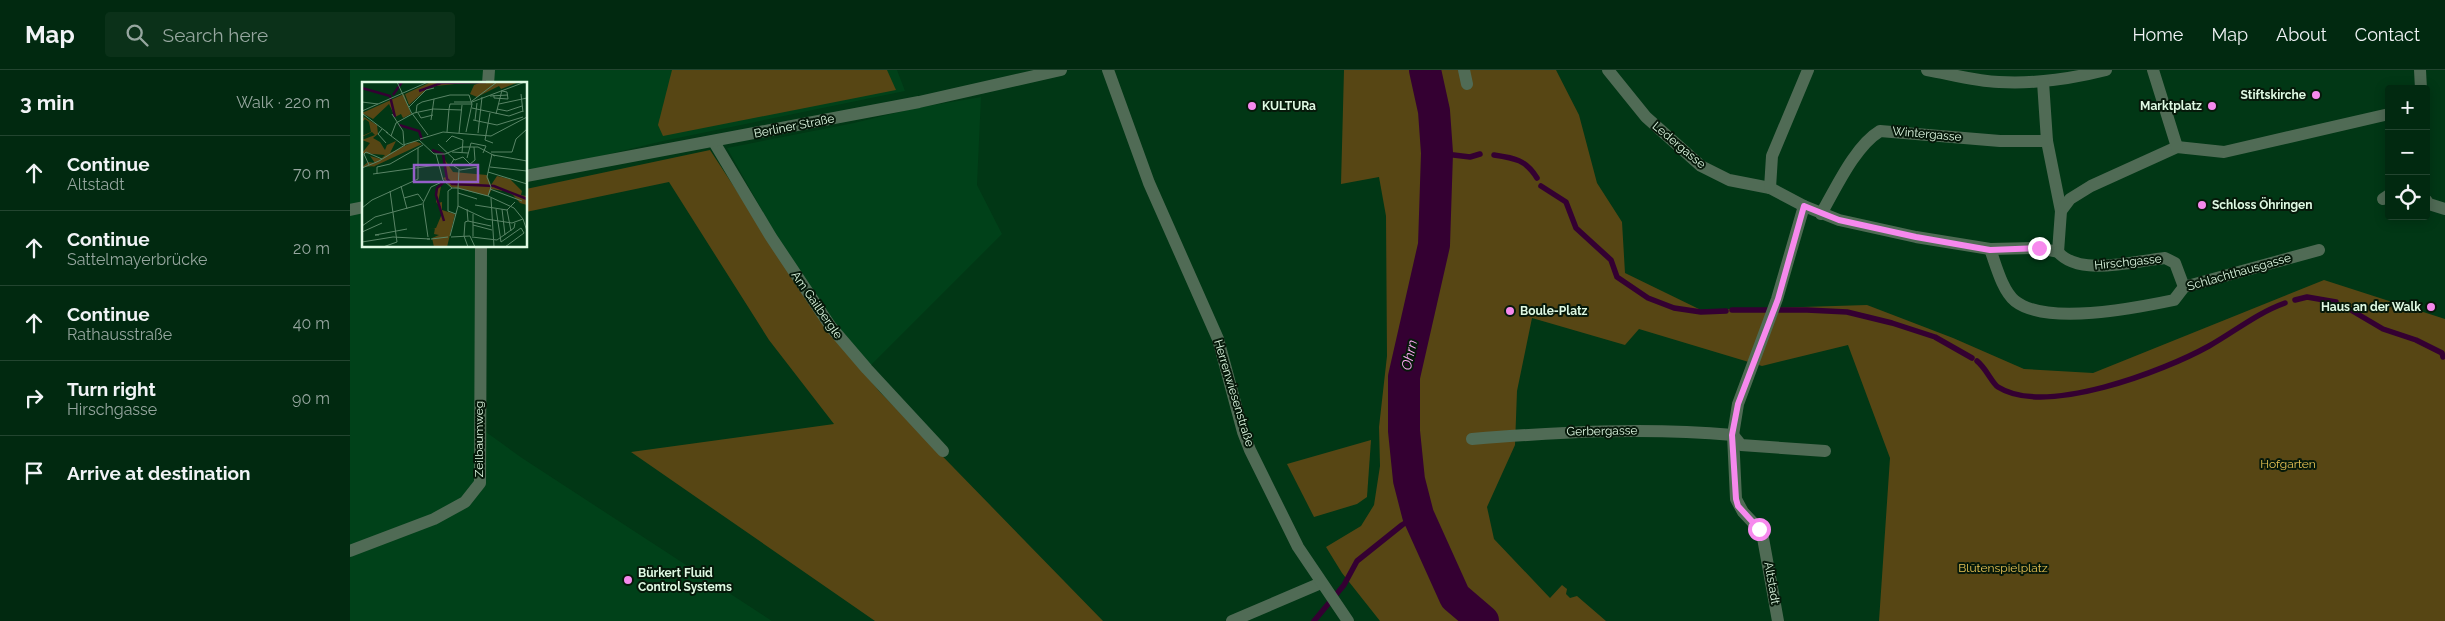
<!DOCTYPE html>
<html lang="en">
<head>
<meta charset="utf-8">
<style>
  body { margin:0; font-family:Raleway,sans-serif; background:#0b3119; color:#f1f3f6 }
  .controls { position:absolute; right:15px; top:15px; display:grid; overflow:hidden; border-radius:5px; box-shadow:0 2px 12px #0003 }
  .controls button { width:45px; height:45px; display:grid; place-items:center; padding:0; border:0; border-bottom:1px solid #234530; background:#012910; color:#f1f3f6; font:25px sans-serif }
  .stop { position:absolute; width:15px; height:15px; margin:-11px; border:4px solid #f689ed; border-radius:50%; background:#fff }
  .stop.end { background:#f689ed; border-color:#fff; box-shadow:0 1px 5px #0008 }
  .list { margin:0; padding:0; list-style:none }
  h2 { display:flex; justify-content:space-between; align-items:center; height:65px; margin:0; padding:0 20px; font-size:21px }
  h2 small { font-size:16px; font-weight:400; color:#96a69f }
  .list li { display:grid; grid-template-columns:32px 1fr auto; gap:15px; align-items:center; box-sizing:border-box; height:75px; padding:0 20px; border-top:1px solid #234530 }
  .list b { display:block; font-size:19px; white-space:nowrap }
  .list p { margin:0; font-size:16px; white-space:nowrap; color:#96a69f }
  .list em { font-size:16px; font-style:normal; color:#96a69f }
  .icon { flex:none; width:28px; height:28px; fill:none; stroke:currentColor; stroke-width:2; stroke-linecap:round; stroke-linejoin:round }
  .map { position:relative; flex:none; width:2095px; height:551px; overflow:hidden }
  header { display:flex; align-items:center; gap:30px; box-sizing:border-box; height:70px; padding:0 25px; background:#012910; border-bottom:1px solid #234530 }
  header strong { font-size:24px }
  nav { display:flex; gap:28px; margin-inline-start:auto; font-size:18px }
  .search { width:350px; height:45px; background:#0b3119; display:flex; align-items:center; gap:12px; box-sizing:border-box; padding:0 18px; border-radius:5px; color:#96a69f; font-size:19px }
  main { display:flex }
  aside { flex:1; background:#012910 }
  .map>svg:first-child { display:block }
  .built { fill:#004119 }
  .green { fill:#574614 }
  .lines { fill:none; stroke-linecap:round; stroke-linejoin:round }
  .stream { stroke:#340032; stroke-width:5.5 }
  .river { stroke:#340032; stroke-width:32 }
  .pedestrian { stroke:#506b55; stroke-width:12 }
  .minor { stroke:#506b55; stroke-width:12 }
  .tertiary { stroke:#506b55; stroke-width:12 }
  .route { stroke:#f689ed; stroke-width:6 }
  .poi-dot { fill:#f689ed; stroke:#06190a; stroke-width:2 }
  .labels { text-anchor:middle; dominant-baseline:central; stroke-width:4; stroke-linejoin:round; paint-order:stroke }
  .poi-label { font-size:12px; font-weight:bold; fill:#dff9e3; stroke:#06190a; text-anchor:start }
  .street-label { font-size:12px; fill:#dff9e3; stroke:#06190a }
  .park-label { font-size:12px; fill:#e7c254; stroke:#06190a }
  .water-label { font-size:14px; font-style:italic; fill:#fcaaf4; stroke:#06190a }
  .inset-river { fill:none; stroke:#340032; stroke-width:2.5 }
  .inset-road { fill:none; stroke:#5a8567; stroke-width:1 }
  .view { fill:#945fc8; fill-opacity:0.15; stroke:#945fc8; stroke-width:2.5 }
  .inset-edge { fill:none; stroke:#dff9e3; stroke-width:2.5 }
</style>
</head>
<body>
<header>
<strong>Map</strong>
<div class="search"><svg class="icon" aria-label="search" viewBox="0 0 24 24"><circle cx="10" cy="10" r="6"/><path d="M15 15l6 6"/></svg>Search here</div>
<nav><a>Home</a><a>Map</a><a>About</a><a>Contact</a></nav>
</header>
<main>
<aside>
<h2>3 min<small>Walk · 220 m</small></h2>
<ul class="list">
<li><svg class="icon" aria-label="ahead" viewBox="0 0 24 24"><path d="M12 20V5M6 11l6-6 6 6"/></svg><div><b>Continue</b><p>Altstadt</p></div><em>70 m</em></li>
<li><svg class="icon" aria-label="ahead" viewBox="0 0 24 24"><path d="M12 20V5M6 11l6-6 6 6"/></svg><div><b>Continue</b><p>Sattelmayerbrücke</p></div><em>20 m</em></li>
<li><svg class="icon" aria-label="ahead" viewBox="0 0 24 24"><path d="M12 20V5M6 11l6-6 6 6"/></svg><div><b>Continue</b><p>Rathausstraße</p></div><em>40 m</em></li>
<li><svg class="icon" aria-label="right" viewBox="0 0 24 24"><path d="M7 20v-9h11M14 6l5 5-5 5"/></svg><div><b>Turn right</b><p>Hirschgasse</p></div><em>90 m</em></li>
<li><svg class="icon" aria-label="arrive" viewBox="0 0 24 24"><path d="M6 21V4h12l-3 4 3 4H6"/></svg><div><b>Arrive at destination</b></div></li>
</ul>
</aside>
<div class="map">
<svg width="2095" height="551" viewBox="0 0 2095 551">
  <rect width="100%" height="100%" fill="#013715"/>
  <!-- built -->
  <g class="built">
    <path d="M 0,0 L 547,0 L 555,21 L 313,71 L 176,104 L 176,14 L 14,14 L 14,176 L 131,176 L 129,357 L 172,388 L 422,551 L 0,551 Z"/>
    <path d="M 631,27 L 627,115 L 652,164 L 517,299 L 431,174 L 377,78 L 504,53 L 566,38 Z"/>
  </g>
  <!-- green -->
  <g class="green">
    <path d="M 322,0 L 537,0 L 546,20 L 313,66 L 308,55 Z"/>
    <path d="M 994,0 L 1206,0 L 1229,45 L 1247,113 L 1272,152 L 1275,203 L 1351,240 L 1517,235 L 1603,268 L 1674,299 L 1743,303 L 1974,210 L 2095,249 L 2095,551 L 1529,551 L 1540,388 L 1498,275 L 1412,296 L 1289,259 L 1275,275 L 1182,248 L 1167,321 L 1165,375 L 1137,437 L 1144,469 L 1200,528 L 1212,515 L 1217,519 L 1216,524 L 1220,528 L 1227,526 L 1256,551 L 1030,551 L 992,503 L 976,477 L 1011,456 L 1024,435 L 1030,396 L 1029,357 L 1037,286 L 1036,146 L 1029,107 L 991,114 Z"/>
    <path d="M 360,80 L 476,257 L 529,321 L 753,551 L 525,551 L 281,382 L 484,354 L 419,270 L 319,112 L 176,142 L 176,119 Z"/>
    <path d="M 1021,370 L 1017,427 L 1007,434 L 964,447 L 937,394 Z"/>
  </g>
  <g class="lines">
    <!-- stream -->
    <g class="stream">
      <path d="M 1087,83 L 1120,87 L 1130,84"/>
      <path d="M 1144,85 C 1165,88 1176,90 1187,108"/>
      <path d="M 1191,116 L 1216,132 L 1226,158 L 1261,190 L 1267,207 L 1298,228 L 1324,238 L 1351,242 L 1376,241"/>
      <path d="M 1945,230 L 1957,227 L 1986,232"/>
      <path d="M 1994,236 L 2033,259 L 2066,270 L 2092,283 L 2093,287"/>
      <path d="M 1382,240 L 1457,240 L 1497,242 L 1542,253 L 1585,267 L 1622,288"/>
      <path d="M 1627,291 C 1636,298 1642,313 1648,317 C 1695,347 1814,301 1859,276 C 1884,262 1907,243 1935,233"/>
      <path d="M 964,551 L 994,515 L 1007,491 L 1052,455 L 1068,445"/>
    </g>
    <!-- river -->
    <path class="river" d="M 1075,0 L 1084,41 L 1087,83 L 1084,175 L 1054,307 L 1054,361 L 1059,410 L 1068,445 L 1105,527 L 1133,551"/>
    <!-- pedestrian -->
    <g class="pedestrian">
      <path d="M 1577,0 C 1600,4 1625,11 1649,12 C 1685,14 1721,9 1756,0"/>
      <path d="M 1697,71 L 1711,141"/>
    </g>
    <!-- minor -->
    <g class="minor">
      <path d="M 1114,0 L 1117,14"/>
      <path d="M 1258,0 L 1296,47 L 1351,96 L 1379,110 L 1420,118 L 1454,136 L 1489,150 L 1566,167 L 1640,179 L 1689,178 L 1708,182 L 1711,141 L 1720,129 L 1741,116 L 1827,77 L 1874,82 L 2039,44"/>
      <path d="M 1803,0 L 1827,77"/>
      <path d="M 2070,0 L 2071,19"/>
      <path d="M 138,14 L 139,0"/>
      <path d="M 364,72 L 421,167 L 481,257 L 517,299 L 593,381"/>
      <path d="M 176,106 L 569,32 L 711,0"/>
      <path d="M 1420,118 L 1422,86 L 1458,0"/>
      <path d="M 2033,129 L 2039,125"/>
      <path d="M 2076,130 L 2079,134 L 2095,139"/>
      <path d="M 0,140 L 14,137"/>
      <path d="M 1471,144 C 1486,118 1505,76 1530,61 L 1650,71 L 1697,71 L 1693,12"/>
      <path d="M 1640,179 C 1646,195 1652,220 1665,231 C 1697,256 1786,238 1824,230 L 1834,217 L 1969,180"/>
      <path d="M 1708,182 C 1729,207 1785,191 1815,188 L 1825,193 L 1834,217"/>
      <path d="M 1383,365 L 1391,375 L 1475,381"/>
      <path d="M 1122,369 C 1209,362 1295,357 1383,365"/>
      <path d="M 0,481 L 84,449 L 115,432 L 130,413 L 131,176"/>
      <path d="M 882,551 L 971,513"/>
      <path d="M 1428,551 L 1413,468 L 1409,459 L 1393,442 L 1386,429 L 1383,365 L 1388,334 L 1427,229 L 1454,136"/>
    </g>
    <!-- tertiary -->
    <path class="tertiary" d="M 758,0 L 799,113 L 868,269 L 893,362 L 900,380 L 948,477 L 998,551"/>
  </g>
  <g class="lines">
    <!-- route -->
    <path class="route" d="M 1409,459 L 1388,436 L 1386,429 L 1382,365 L 1388,334 L 1428,229 L 1454,136 L 1489,150 L 1566,167 L 1640,180 L 1689,178"/>
  </g>
  <!-- markers -->
  <g class="poi-dot">
    <circle cx="1966" cy="25" r="5"/>
    <circle cx="902" cy="36" r="5"/>
    <circle cx="1862" cy="36" r="5"/>
    <circle cx="1852" cy="135" r="5"/>
    <circle cx="2081" cy="237" r="5"/>
    <circle cx="1160" cy="241" r="5"/>
    <circle cx="278" cy="510" r="5"/>
  </g>
  <g class="labels">
    <!-- poi labels -->
    <g class="poi-label">
      <text x="1956" y="25" text-anchor="end">Stiftskirche</text>
      <text x="912" y="36">KULTURa</text>
      <text x="1852" y="36" text-anchor="end">Marktplatz</text>
      <text x="1862" y="135">Schloss Öhringen</text>
      <text x="2071" y="237" text-anchor="end">Haus an der Walk</text>
      <text x="1170" y="241">Boule-Platz</text>
      <text x="288" y="503">Bürkert Fluid<tspan x="288" dy="14">Control Systems</tspan></text>
    </g>
    <!-- street labels -->
    <g class="street-label">
      <text transform="translate(444 56) rotate(-11)">Berliner Straße</text>
      <text transform="translate(1577 64) rotate(5)">Wintergasse</text>
      <text transform="translate(1329 75) rotate(40)">Ledergasse</text>
      <text transform="translate(1778 192) rotate(-6)">Hirschgasse</text>
      <text transform="translate(1889 202) rotate(-16)">Schlachthausgasse</text>
      <text transform="translate(467 235) rotate(55)">Am Gailbergle</text>
      <text transform="translate(884 323) rotate(73)">Herrenwiesenstraße</text>
      <text transform="translate(1252 361) rotate(-1)">Gerbergasse</text>
      <text transform="translate(129 369) rotate(-90)">Zeilbaumweg</text>
      <text transform="translate(1422 513) rotate(80)">Altstadt</text>
    </g>
    <!-- park labels -->
    <g class="park-label">
      <text x="1938" y="394">Hofgarten</text>
      <text x="1653" y="498">Blütenspielplatz</text>
    </g>
    <!-- water labels -->
    <g class="water-label">
      <text transform="translate(1059 285) rotate(-77)">Ohrn</text>
    </g>
  </g>
  <!-- overview -->
  <g transform="translate(12 12)">
    <rect width="165" height="165" fill="#013715"/>
    <path d="M 69,0 L 112,0 L 74,4 L 65,7 L 47,23 L 43,12 ZM 120,0 L 157,0 L 139,7 L 137,4 L 115,15 L 108,12 L 112,3 ZM 42,12 L 49,32 L 41,36 L 39,32 L 33,35 L 27,22 L 11,37 L 0,31 ZM 2,35 L 15,43 L 16,52 L 11,56 L 18,60 L 23,68 L 25,63 L 34,59 L 28,71 L 53,59 L 60,62 L 0,90 L 13,84 L 0,85 L 6,80 L 13,81 L 8,74 L 19,77 L 23,73 L 0,71 L 8,61 L 0,58 L 13,53 L 10,50 L 2,54 L 0,54 L 9,50 L 7,40 L 3,37 L 0,40 ZM 83,78 L 91,90 L 125,93 L 129,103 L 135,94 L 148,97 L 160,109 L 159,113 L 165,114 L 165,123 L 158,121 L 151,113 L 138,106 L 141,109 L 130,107 L 126,114 L 89,105 L 81,96 L 84,95 ZM 79,104 L 76,121 L 80,120 L 80,128 L 93,132 L 85,165 L 72,165 L 70,156 L 77,153 L 72,152 L 73,146 L 64,147 L 74,146 L 79,134 L 79,125 L 74,120 L 74,113 L 75,106 Z" fill="#574614"/>
    <path class="inset-river" d="M 0,6 L 28,14 L 33,35M 57,9 L 79,1 L 124,0M 31,13 L 40,0M 37,43 L 57,49 L 60,58M 70,68 L 81,72 L 85,97 L 90,102 L 132,104 L 165,117M 81,101 L 75,106 L 74,113 L 82,139"/>
    <path class="inset-road" d="M 35,0 L 49,30 L 66,53M 159,12 L 161,30M 132,13 L 132,16 L 146,17 L 145,10 L 140,9M 128,14 L 146,13M 110,19 L 135,0M 0,20 L 16,22M 92,20 L 110,20 L 163,0M 137,22 L 165,16M 47,25 L 64,8 L 72,6M 110,26 L 147,34 L 161,29M 87,27 L 88,22 L 110,22M 135,27 L 145,29 L 160,24M 0,29 L 66,0M 54,31 L 55,23 L 60,20 L 88,13 L 107,13 L 110,22 L 104,50M 56,31 L 59,36 L 71,33M 128,31 L 123,58 L 131,61M 1,32 L 26,51M 30,32 L 41,49 L 42,62M 134,32 L 140,8M 69,38 L 72,17M 111,38 L 135,43 L 161,35M 113,38 L 115,21M 20,47 L 16,52 L 24,61M 24,50 L 41,63 L 57,58 L 72,72 L 83,72 L 100,65 L 116,65 L 133,74M 85,50 L 87,27M 97,51 L 100,23M 116,51 L 120,15M 29,54 L 34,41 L 52,31 L 71,27 L 100,28M 58,57 L 81,50 L 129,54 L 165,35M 84,60 L 90,54 L 101,58 L 100,71M 76,62 L 93,78 L 101,75 L 108,82M 90,70 L 106,71M 129,70 L 150,70 L 154,57 L 165,47M 74,72 L 81,98 L 90,106 L 96,106 L 97,88M 131,73 L 165,79M 105,76 L 109,61 L 124,64 L 121,71M 92,77 L 89,82 L 98,88 L 116,85M 7,83 L 2,72 L 4,70 L 20,77M 107,83 L 113,78 L 112,65M 128,85 L 165,89M 0,86 L 17,79 L 43,63M 126,90 L 165,102M 11,92 L 75,83M 15,92 L 15,85 L 28,82 L 61,63M 39,104 L 45,127M 90,106 L 86,109 L 86,129 L 94,132M 128,107 L 160,119M 96,111 L 115,117M 126,114 L 152,126 L 161,137 L 165,149M 42,116 L 56,112 L 61,119M 129,116 L 132,165M 113,123 L 145,128 L 153,120M 96,124 L 124,137 L 150,141 L 161,137M 0,126 L 10,118 L 56,97 L 56,66M 105,127 L 106,139 L 103,140 L 102,154 L 106,165M 134,127 L 139,160 L 159,146 L 162,151 L 143,165M 140,127 L 143,153M 145,128 L 149,149M 111,132 L 111,154M 106,139 L 129,144M 111,143 L 130,148M 0,144 L 13,135 L 60,122M 0,150 L 20,141M 17,153 L 13,153 L 45,147M 88,154 L 96,124 L 96,106 L 126,114 L 129,105 L 125,95 L 130,72M 66,155 L 61,121 L 69,105 L 82,99M 89,155 L 108,154 L 113,165M 110,155 L 135,158 L 152,146 L 153,141M 69,157 L 86,155M 0,160 L 31,155 L 68,157 L 65,157M 21,165 L 35,160 L 28,109"/>
    <path class="view" d="M 52,83 L 116,83 L 116,100 L 52,100 Z"/>
    <rect width="165" height="165" class="inset-edge"/>
  </g>
</svg>
<div class="controls">
<button>+</button>
<button>−</button>
<button><svg class="icon" aria-label="locate" viewBox="0 0 24 24"><circle cx="12" cy="12" r="6"/><path d="M12 2v4M12 18v4M2 12h4M18 12h4"/></svg></button>
</div>
<div class="stop" style="left:1409px;top:459px"></div>
<div class="stop end" style="left:1689px;top:178px"></div>
</div>
</main>
</body>
</html>
